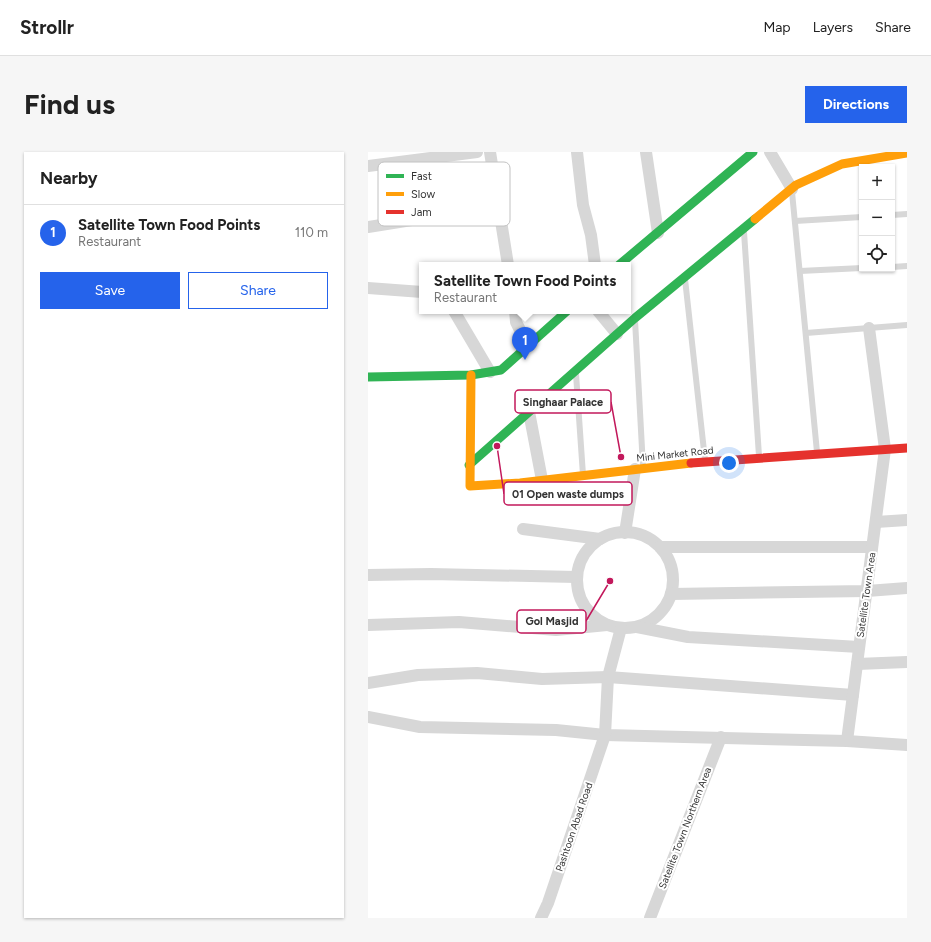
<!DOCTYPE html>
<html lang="en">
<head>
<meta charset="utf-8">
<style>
  body { margin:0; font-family:Figtree,sans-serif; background:#f6f6f6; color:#222 }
  .controls { position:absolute; right:12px; top:12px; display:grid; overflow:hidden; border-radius:0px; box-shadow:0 1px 3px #0004 }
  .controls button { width:36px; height:36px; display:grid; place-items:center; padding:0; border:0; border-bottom:1px solid #e0e0e0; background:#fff; color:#222; font:20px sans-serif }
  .you { position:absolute; left:361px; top:311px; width:14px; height:14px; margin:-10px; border:3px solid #fff; border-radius:50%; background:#1a73e8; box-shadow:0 0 0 6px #1a73e833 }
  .badge { display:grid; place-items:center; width:26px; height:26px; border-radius:50%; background:#2563eb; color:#fff; font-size:13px; font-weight:700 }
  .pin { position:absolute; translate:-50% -33px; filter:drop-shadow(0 1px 2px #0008) }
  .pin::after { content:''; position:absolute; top:21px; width:14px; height:12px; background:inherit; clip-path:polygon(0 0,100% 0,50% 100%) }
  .popup { position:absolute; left:51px; top:110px; width:212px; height:52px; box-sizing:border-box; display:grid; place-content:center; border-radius:0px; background:#fff; filter:drop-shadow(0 1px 3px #0005); font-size:13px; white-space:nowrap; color:#767676 }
  .popup b { font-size:15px; color:#222 }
  .popup::after { content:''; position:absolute; left:50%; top:100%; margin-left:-8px; border:8px solid transparent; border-top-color:#fff }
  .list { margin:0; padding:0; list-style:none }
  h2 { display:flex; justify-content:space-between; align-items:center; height:52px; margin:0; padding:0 16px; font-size:17px }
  h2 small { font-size:13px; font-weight:400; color:#767676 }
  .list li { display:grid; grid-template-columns:26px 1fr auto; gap:12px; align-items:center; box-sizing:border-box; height:56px; padding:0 16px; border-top:1px solid #e0e0e0 }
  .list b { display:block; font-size:15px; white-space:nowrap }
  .list p { margin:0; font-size:13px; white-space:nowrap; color:#767676 }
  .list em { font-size:13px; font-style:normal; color:#767676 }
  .actions { display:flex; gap:8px; padding:12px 16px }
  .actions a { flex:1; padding:9px 0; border:1px solid #2563eb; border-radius:0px; text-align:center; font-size:14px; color:#2563eb }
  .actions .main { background:#2563eb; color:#fff }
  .icon { flex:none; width:22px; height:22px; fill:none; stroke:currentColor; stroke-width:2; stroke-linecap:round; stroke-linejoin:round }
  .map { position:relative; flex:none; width:539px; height:766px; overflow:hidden; border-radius:0px }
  header { display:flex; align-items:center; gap:24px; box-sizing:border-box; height:56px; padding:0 20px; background:#fff; border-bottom:1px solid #e0e0e0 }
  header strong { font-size:19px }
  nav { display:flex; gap:22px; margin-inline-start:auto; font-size:14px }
  .intro { display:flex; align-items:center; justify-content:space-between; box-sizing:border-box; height:96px; padding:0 24px }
  h1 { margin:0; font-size:28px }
  .button { padding:10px 18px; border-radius:0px; background:#2563eb; color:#fff; font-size:14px; font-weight:700 }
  main { display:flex; gap:24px; padding:0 24px }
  aside { flex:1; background:#fff; border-radius:0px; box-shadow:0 1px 3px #0004 }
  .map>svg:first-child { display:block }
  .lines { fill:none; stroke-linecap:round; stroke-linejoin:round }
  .lane { stroke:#d7d7d7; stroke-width:6 }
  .street { stroke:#d7d7d7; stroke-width:12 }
  .fast { stroke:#30b455; stroke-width:9 }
  .slow { stroke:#ff9f0a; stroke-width:9 }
  .jam { stroke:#e5322d; stroke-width:9 }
  .labels { text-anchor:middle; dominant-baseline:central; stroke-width:4; stroke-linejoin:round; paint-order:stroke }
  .street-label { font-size:10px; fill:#333; stroke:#fff }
  .key { fill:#fff; stroke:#c2c2c2; stroke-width:1 }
  .key-label { font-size:11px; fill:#333 }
  .leader { fill:none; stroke:#c2185b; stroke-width:1.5 }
  .callout-dot { fill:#c2185b; stroke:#fff; stroke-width:1.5 }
  .callout { fill:#fff; stroke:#c2185b; stroke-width:1.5 }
  .callout-label { font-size:11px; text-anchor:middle; font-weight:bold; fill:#333 }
</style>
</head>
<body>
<header>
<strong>Strollr</strong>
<nav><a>Map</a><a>Layers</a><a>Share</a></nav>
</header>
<div class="intro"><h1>Find us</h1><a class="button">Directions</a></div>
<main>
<aside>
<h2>Nearby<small></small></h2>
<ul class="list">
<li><span class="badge">1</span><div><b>Satellite Town Food Points</b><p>Restaurant</p></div><em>110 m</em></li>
</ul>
<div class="actions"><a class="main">Save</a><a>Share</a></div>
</aside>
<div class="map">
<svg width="539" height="766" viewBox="0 0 539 766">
  <rect width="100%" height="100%" fill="#fff"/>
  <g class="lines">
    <!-- lane -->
    <g class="lane">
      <path d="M 424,40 L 449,300"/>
      <path d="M 524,63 L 539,62"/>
      <path d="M 427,69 L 494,65"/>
      <path d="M 376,80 L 391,304"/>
      <path d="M 524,115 L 539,114"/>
      <path d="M 432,119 L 494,116"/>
      <path d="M 317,127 L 337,308"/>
      <path d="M 267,168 L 275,315"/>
      <path d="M 438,181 L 539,173"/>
      <path d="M 208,222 L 215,323"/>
    </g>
    <!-- street -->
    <g class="street">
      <path d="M 122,0 L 140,113"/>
      <path d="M 209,0 L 215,53 L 223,83 L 227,113"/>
      <path d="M 278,0 L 290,81"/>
      <path d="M 402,0 L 424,37"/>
      <path d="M 0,14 L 109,0"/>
      <path d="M 0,75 L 131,54"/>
      <path d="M 0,136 L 54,140"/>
      <path d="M 86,159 L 122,220"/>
      <path d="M 147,159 L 148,170 L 160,194"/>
      <path d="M 230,159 L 249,182"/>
      <path d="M 161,260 L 174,328"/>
      <path d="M 508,370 L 539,368"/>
      <path d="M 155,377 L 232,387"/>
      <circle cx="257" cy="428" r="48"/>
      <path d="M 257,381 L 267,317"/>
      <path d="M 292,395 L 504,395"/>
      <path d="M 0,423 L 63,422 L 208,425"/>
      <path d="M 303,442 L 499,439 L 539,436"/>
      <path d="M 0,473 L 91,470 L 188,478 L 239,473"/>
      <path d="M 269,475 L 320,485 L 491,495"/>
      <path d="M 489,512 L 539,510"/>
      <path d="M 0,531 L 50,523 L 109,521 L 174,527 L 240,525 L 485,543"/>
      <path d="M 0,565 L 52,575 L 188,578 L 237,583 L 479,589 L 539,593"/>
      <path d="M 479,589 L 517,297 L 501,176"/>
      <path d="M 173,766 L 180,751 L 237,583 L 240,525 L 253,476"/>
      <path d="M 282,766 L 353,585"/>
    </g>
    <!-- fast -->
    <g class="fast">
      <path d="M 251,113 L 385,0"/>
      <path d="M 0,225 L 103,223 L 133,218 L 199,159"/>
      <path d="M 101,313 L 267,166 L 387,67"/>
    </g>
    <!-- slow -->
    <g class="slow">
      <path d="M 387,67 L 428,33 L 474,12 L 539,1"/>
      <path d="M 103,223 L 102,334 L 152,331 L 323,311"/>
    </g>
    <!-- jam -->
    <path class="jam" d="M 323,311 L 539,296"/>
  </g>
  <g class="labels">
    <!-- street labels -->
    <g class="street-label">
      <text transform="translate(307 302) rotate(-6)">Mini Market Road</text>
      <text transform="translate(498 443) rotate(-82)">Satellite Town Area</text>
      <text transform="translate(206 675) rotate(-71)">Pashtoon Abad Road</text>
      <text transform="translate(317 676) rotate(-69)">Satellite Town Northern Area</text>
    </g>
  </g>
  <!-- legend -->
  <rect x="10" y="10" width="132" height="64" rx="6" class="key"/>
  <rect x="18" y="22" width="18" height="4" fill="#30b455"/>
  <rect x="18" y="40" width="18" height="4" fill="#ff9f0a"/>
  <rect x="18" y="58" width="18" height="4" fill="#e5322d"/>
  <g class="key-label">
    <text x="43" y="28">Fast</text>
    <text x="43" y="46">Slow</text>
    <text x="43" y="64">Jam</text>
  </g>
  <!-- callouts -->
  <path class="leader" d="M253 305L243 250M129 294L136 342M242 429L218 469"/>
  <g class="callout-dot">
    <circle cx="253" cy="305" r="4"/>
    <circle cx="129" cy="294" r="4"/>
    <circle cx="242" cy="429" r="4"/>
  </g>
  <g class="callout">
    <rect x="147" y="238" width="96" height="23" rx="4"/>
    <rect x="136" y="330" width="128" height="23" rx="4"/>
    <rect x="149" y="458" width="69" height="23" rx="4"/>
  </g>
  <g class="callout-label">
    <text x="195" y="254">Singhaar Palace</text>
    <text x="200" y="346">01 Open waste dumps</text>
    <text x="184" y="473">Gol Masjid</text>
  </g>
</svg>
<div class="controls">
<button>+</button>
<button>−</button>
<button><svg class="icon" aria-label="locate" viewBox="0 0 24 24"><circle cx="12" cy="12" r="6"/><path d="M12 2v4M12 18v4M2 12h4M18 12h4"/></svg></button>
</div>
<div class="you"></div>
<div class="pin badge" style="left:157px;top:208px">1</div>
<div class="popup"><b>Satellite Town Food Points</b>Restaurant</div>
</div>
</main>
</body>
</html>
